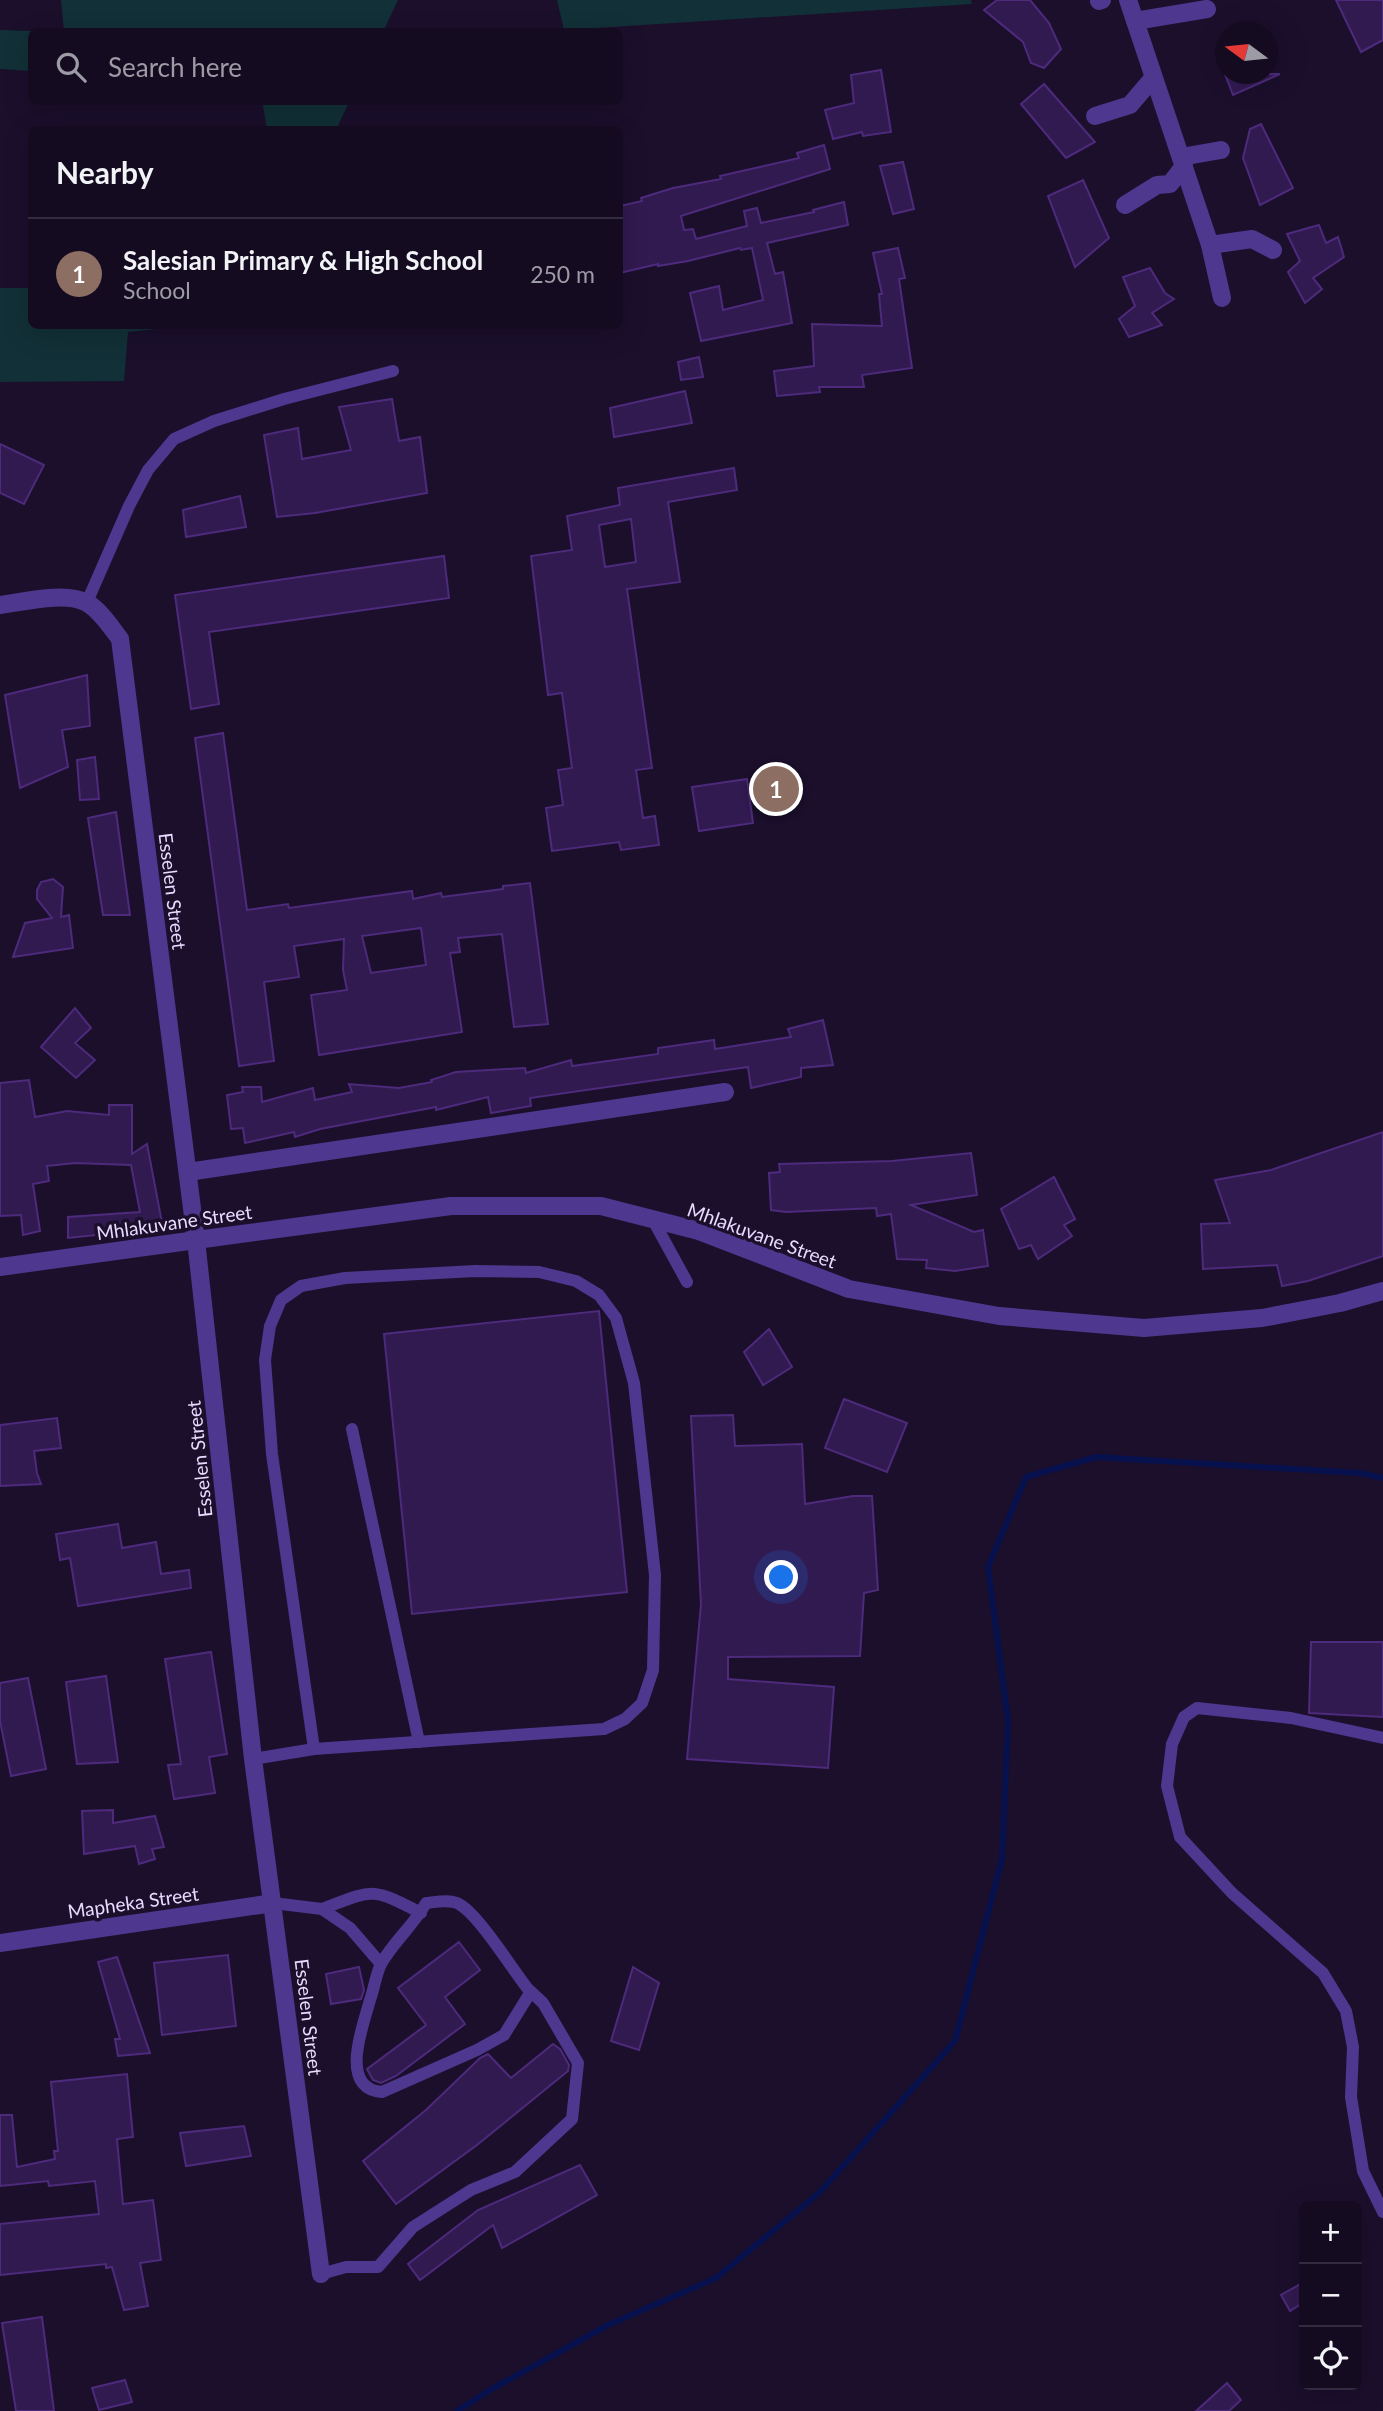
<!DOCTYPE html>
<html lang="en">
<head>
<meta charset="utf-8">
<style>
  body { margin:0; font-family:Lato,sans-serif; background:#21192e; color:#f1f3f6 }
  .controls { position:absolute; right:21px; bottom:21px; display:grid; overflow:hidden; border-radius:10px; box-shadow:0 7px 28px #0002 }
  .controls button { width:63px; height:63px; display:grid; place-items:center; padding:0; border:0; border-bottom:2px solid #332b3f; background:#140b21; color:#f1f3f6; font:35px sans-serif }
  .compass { position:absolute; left:1215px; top:21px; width:63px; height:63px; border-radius:50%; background:#140b21; box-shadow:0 7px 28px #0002; rotate:285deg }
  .you { position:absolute; left:782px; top:1578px; width:24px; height:24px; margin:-18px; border:5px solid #fff; border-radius:50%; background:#1a73e8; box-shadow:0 0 0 10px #1a73e833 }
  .badge { display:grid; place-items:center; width:46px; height:46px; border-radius:50%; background:#d93025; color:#fff; font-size:23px; font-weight:700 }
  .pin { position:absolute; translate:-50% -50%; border:4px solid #fff; box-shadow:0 2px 7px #0006 }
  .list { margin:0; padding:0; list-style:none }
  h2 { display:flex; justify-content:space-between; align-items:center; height:91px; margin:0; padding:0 28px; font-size:30px }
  h2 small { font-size:23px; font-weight:400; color:#9d9ba5 }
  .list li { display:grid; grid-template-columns:46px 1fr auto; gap:21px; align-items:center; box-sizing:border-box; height:112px; padding:0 28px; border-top:2px solid #332b3f }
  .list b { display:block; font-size:26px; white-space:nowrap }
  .list p { margin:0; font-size:23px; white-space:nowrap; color:#9d9ba5 }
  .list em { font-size:23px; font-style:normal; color:#9d9ba5 }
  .icon { flex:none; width:38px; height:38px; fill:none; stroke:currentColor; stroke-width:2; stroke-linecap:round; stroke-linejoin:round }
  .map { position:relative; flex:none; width:1383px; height:2411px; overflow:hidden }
  .search { position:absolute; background:#140b21; box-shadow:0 7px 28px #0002; left:28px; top:28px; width:595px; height:77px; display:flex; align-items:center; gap:18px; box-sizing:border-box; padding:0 24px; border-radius:10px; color:#9d9ba5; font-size:26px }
  .panel { position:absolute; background:#140b21; box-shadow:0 7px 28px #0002; left:28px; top:126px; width:595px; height:203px; border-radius:10px }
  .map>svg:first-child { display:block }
  .green { fill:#123037 }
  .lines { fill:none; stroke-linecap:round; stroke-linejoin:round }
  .stream { stroke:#07114d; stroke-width:6 }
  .building { fill:#311a4f; stroke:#4d2a7c; stroke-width:2; fill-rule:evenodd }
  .service { stroke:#4e378e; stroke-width:12 }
  .minor { stroke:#4e378e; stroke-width:18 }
  .tertiary { stroke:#4e378e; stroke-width:18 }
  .labels { text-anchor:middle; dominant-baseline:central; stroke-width:7; stroke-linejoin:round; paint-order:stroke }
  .street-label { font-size:19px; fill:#e7dbff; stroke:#1b0f2c }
</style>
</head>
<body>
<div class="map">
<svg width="1383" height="2411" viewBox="0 0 1383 2411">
  <rect width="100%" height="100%" fill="#1b0f2c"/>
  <!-- green -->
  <g class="green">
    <path d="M 61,0 L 398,0 L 383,32 L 64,31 Z"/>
    <path d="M 557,0 L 971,0 L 972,4 L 564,30 Z"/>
    <path d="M 0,30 L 33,31 L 32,32 L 31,71 L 0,69 Z"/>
    <path d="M 244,102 L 349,102 L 336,130 L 267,129 L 263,105 Z"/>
    <path d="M 0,288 L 31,288 L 32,326 L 183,326 L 128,332 L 124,381 L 0,382 Z"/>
  </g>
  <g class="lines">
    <!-- stream -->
    <path class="stream" d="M 457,2411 L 490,2390 L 608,2325 L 716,2278 L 819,2193 L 955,2041 L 1002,1859 L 1008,1721 L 988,1567 L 1026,1477 L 1096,1457 L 1360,1473 L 1383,1478"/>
  </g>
  <!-- building -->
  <g class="building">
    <path d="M 997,0 L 1030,0 L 1049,23 L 1061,49 L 1044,68 L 1031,63 L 1023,42 L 984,10 Z"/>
    <path d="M 1336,0 L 1383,0 L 1383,40 L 1361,52 Z"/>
    <path d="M 881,70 L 891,132 L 863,136 L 862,132 L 833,139 L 825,110 L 854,103 L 851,75 Z"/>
    <path d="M 1225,74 L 1280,74 L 1233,95 Z"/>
    <path d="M 1044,84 L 1095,142 L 1066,158 L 1021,104 Z"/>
    <path d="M 1261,124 L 1293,188 L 1260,205 L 1243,158 L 1250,129 Z"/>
    <path d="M 824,145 L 830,169 L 681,216 L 684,230 L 693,229 L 696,239 L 747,226 L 744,211 L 757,208 L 761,223 L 814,212 L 813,210 L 844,202 L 848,225 L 767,243 L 775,274 L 783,272 L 792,323 L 701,341 L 690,293 L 719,286 L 723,310 L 763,300 L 752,248 L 741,250 L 740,248 L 688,261 L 658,266 L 658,264 L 620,273 L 620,206 L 642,201 L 641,198 L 673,188 L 721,179 L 720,176 L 799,158 L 797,153 Z"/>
    <path d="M 903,162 L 914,209 L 893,214 L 880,166 Z"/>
    <path d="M 1083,180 L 1109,238 L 1075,267 L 1048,196 Z"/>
    <path d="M 1319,225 L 1326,243 L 1338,237 L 1344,257 L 1313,278 L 1322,289 L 1305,303 L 1288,272 L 1300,261 L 1287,234 Z"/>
    <path d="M 898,248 L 905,278 L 899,279 L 912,368 L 862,375 L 864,387 L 819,387 L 820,392 L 777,396 L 774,371 L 814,366 L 812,324 L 882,326 L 879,294 L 882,294 L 873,253 Z"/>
    <path d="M 1150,268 L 1165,293 L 1174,299 L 1152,313 L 1162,325 L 1129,337 L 1119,319 L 1135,306 L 1123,277 Z"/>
    <path d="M 699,357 L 703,377 L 681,380 L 678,362 Z"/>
    <path d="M 685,391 L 692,423 L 614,437 L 610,408 Z"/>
    <path d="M 392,399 L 399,441 L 420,437 L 427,493 L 315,513 L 277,517 L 264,435 L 298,428 L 302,459 L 351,450 L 339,407 Z"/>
    <path d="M 0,444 L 44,465 L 24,504 L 0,493 Z"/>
    <path d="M 734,468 L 737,490 L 668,502 L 680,582 L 627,589 L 652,768 L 636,770 L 643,818 L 655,816 L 659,845 L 621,850 L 619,842 L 552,851 L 546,808 L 563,805 L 558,770 L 572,768 L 562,693 L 548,695 L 531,556 L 572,550 L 567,516 L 620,505 L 618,488 ZM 631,519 L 636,562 L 605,567 L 599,525 Z"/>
    <path d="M 240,496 L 246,527 L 186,537 L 183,510 Z"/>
    <path d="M 444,556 L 449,598 L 209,632 L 219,704 L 191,709 L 175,595 Z"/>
    <path d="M 87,675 L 90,726 L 62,730 L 68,767 L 20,788 L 5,695 Z"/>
    <path d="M 223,733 L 247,910 L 288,904 L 289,908 L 412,891 L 413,899 L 441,893 L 442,897 L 503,889 L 503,886 L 530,883 L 548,1024 L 514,1027 L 502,934 L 458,938 L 460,952 L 450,953 L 462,1032 L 319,1055 L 311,995 L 347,990 L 343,970 L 344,939 L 294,946 L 299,977 L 264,982 L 274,1061 L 239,1066 L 195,738 ZM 421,928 L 426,965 L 371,973 L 362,936 Z"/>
    <path d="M 95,757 L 99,799 L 80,800 L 77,760 Z"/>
    <path d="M 747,779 L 753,823 L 699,831 L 692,787 Z"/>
    <path d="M 116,812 L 130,915 L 103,915 L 88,818 Z"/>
    <path d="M 53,879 L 63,887 L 61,917 L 69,915 L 73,948 L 13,957 L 25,923 L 52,918 L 37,899 L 37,890 L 41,882 Z"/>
    <path d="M 75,1008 L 91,1028 L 75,1043 L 95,1060 L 76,1078 L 41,1047 Z"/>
    <path d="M 823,1020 L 833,1065 L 801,1068 L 801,1077 L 751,1088 L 748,1067 L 530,1098 L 531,1106 L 491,1113 L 488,1097 L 436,1110 L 436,1107 L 320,1129 L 295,1137 L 294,1132 L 245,1143 L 243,1128 L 231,1129 L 227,1095 L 243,1092 L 242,1087 L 261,1087 L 262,1102 L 313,1088 L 315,1100 L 352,1092 L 349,1084 L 399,1088 L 432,1082 L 431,1080 L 456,1072 L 525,1068 L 526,1073 L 571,1060 L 572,1066 L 658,1054 L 658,1048 L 714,1040 L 715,1049 L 791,1037 L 788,1029 Z"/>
    <path d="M 29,1080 L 35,1117 L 67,1111 L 109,1115 L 109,1105 L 132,1105 L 132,1154 L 147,1144 L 163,1228 L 68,1238 L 68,1217 L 140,1212 L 131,1165 L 75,1163 L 47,1166 L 49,1181 L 33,1184 L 40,1231 L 23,1235 L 21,1215 L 0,1216 L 0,1083 Z"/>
    <path d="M 1383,1132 L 1383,1256 L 1308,1281 L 1282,1286 L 1277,1265 L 1203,1269 L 1201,1224 L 1230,1223 L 1215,1180 L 1271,1170 Z"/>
    <path d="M 971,1153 L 977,1195 L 911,1205 L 974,1232 L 983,1230 L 988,1266 L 955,1271 L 926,1268 L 927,1260 L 897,1259 L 891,1214 L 877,1216 L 876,1208 L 786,1212 L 771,1210 L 769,1173 L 780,1172 L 779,1164 L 892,1161 Z"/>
    <path d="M 1054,1177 L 1075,1219 L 1064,1225 L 1072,1236 L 1038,1259 L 1031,1245 L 1019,1249 L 1001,1209 Z"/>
    <path d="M 599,1311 L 627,1592 L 412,1614 L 384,1334 Z"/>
    <path d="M 769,1329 L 792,1367 L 763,1385 L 744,1352 Z"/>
    <path d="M 844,1399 L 907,1423 L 887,1472 L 825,1448 Z"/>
    <path d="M 733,1415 L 735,1446 L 802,1444 L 805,1504 L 853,1496 L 872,1496 L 878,1590 L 864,1593 L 860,1656 L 728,1657 L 728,1679 L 834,1687 L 828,1768 L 687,1759 L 701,1604 L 691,1416 Z"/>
    <path d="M 57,1418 L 61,1448 L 34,1451 L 37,1473 L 41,1484 L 0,1486 L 0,1425 Z"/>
    <path d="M 118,1524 L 122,1548 L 156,1542 L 161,1574 L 189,1570 L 191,1588 L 78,1606 L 70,1558 L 60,1560 L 56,1534 Z"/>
    <path d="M 1311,1642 L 1383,1642 L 1383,1717 L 1309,1713 Z"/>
    <path d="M 211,1652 L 227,1754 L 209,1757 L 215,1793 L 174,1799 L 168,1765 L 181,1764 L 165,1659 Z"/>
    <path d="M 106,1676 L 118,1762 L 77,1764 L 66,1682 Z"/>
    <path d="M 28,1678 L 46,1769 L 11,1776 L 0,1721 L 0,1683 Z"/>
    <path d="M 113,1810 L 113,1823 L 155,1816 L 164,1847 L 152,1849 L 155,1859 L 139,1864 L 135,1846 L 84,1854 L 82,1811 Z"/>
    <path d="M 459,1942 L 480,1970 L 445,1997 L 465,2024 L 396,2076 L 381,2083 L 373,2080 L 367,2069 L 426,2025 L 398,1988 Z"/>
    <path d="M 228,1955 L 236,2026 L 162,2035 L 154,1963 Z"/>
    <path d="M 117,1957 L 150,2053 L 118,2056 L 115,2039 L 120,2039 L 98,1962 Z"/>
    <path d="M 359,1967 L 364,1990 L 361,1999 L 331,2004 L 326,1974 Z"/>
    <path d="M 633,1967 L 659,1983 L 639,2050 L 611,2041 Z"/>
    <path d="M 553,2044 L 560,2049 L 569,2065 L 568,2071 L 477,2145 L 396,2204 L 363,2161 L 426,2110 L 480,2058 L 488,2054 L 511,2078 Z"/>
    <path d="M 127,2074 L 133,2137 L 117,2139 L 123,2204 L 153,2200 L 161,2260 L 140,2263 L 148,2306 L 124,2310 L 112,2267 L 106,2268 L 106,2264 L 0,2275 L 0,2224 L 99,2214 L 95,2181 L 49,2186 L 48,2181 L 0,2186 L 0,2115 L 12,2115 L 17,2167 L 55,2159 L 54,2151 L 58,2151 L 51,2082 Z"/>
    <path d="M 244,2126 L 251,2156 L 186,2166 L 180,2133 Z"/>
    <path d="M 580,2165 L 597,2195 L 502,2248 L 493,2225 L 420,2280 L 408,2264 L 478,2210 Z"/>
    <path d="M 1304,2282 L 1304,2302 L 1290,2311 L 1281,2295 Z"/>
    <path d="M 42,2317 L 54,2411 L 16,2411 L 2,2323 Z"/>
    <path d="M 125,2380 L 132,2402 L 99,2410 L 92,2388 Z"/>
    <path d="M 1227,2383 L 1241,2400 L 1229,2411 L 1196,2411 Z"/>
  </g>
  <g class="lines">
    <!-- service -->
    <g class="service">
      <path d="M 87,602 L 129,506 L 148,470 L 174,439 L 214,421 L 284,399 L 393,371"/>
      <path d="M 653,1220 L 687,1282"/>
      <path d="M 352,1429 L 419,1742"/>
      <path d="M 1383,1738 L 1291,1718 L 1197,1708 L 1184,1717 L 1172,1744 L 1167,1786 L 1180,1837 L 1232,1893 L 1323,1973 L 1346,2011 L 1353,2047 L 1351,2097 L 1363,2171 L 1383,2212"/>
      <path d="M 253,1759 L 314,1749 L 604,1729 L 625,1719 L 642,1703 L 653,1670 L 655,1575 L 634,1383 L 616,1318 L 599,1295 L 576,1281 L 539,1272 L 475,1271 L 345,1278 L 301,1286 L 281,1300 L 270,1326 L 265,1360 L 272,1454 L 314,1749"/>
      <path d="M 273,1903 L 322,1909 L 350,1928 L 381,1964"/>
      <path d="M 322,1909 C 374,1889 371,1887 421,1913"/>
      <path d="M 321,2274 L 346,2267 L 378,2267 L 413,2227 L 471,2190 L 515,2172 L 572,2119 L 578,2063 L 543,2003 L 528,1989 L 530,1993 L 504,2035 L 477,2050 L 382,2092 C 338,2088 363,2026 370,2000 C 374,1989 376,1974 381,1964 C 393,1942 414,1925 426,1903 C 436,1902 450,1899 459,1904 C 479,1915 512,1969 528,1989"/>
    </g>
    <!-- minor -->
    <g class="minor">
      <path d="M 1128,0 L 1210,245 L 1222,298"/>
      <path d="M 1099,1 L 1102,0"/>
      <path d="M 1135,21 L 1207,9"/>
      <path d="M 1095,116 L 1130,105 L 1153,78"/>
      <path d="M 1181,157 L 1221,150"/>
      <path d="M 1125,205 L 1157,185 L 1170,184 L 1184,166"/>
      <path d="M 1210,245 L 1252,239 L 1273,250"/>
      <path d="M 0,605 C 23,602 66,591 87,603 C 100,610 111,627 120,639 L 196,1240 L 253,1759 L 321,2274"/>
      <path d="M 188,1172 L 725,1092"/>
      <path d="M 0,1267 L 196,1240"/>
      <path d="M 0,1943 L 273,1903"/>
    </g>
    <!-- tertiary -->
    <path class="tertiary" d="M 196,1240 L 451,1206 L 601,1206 L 699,1231 L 849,1289 L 999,1316 L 1144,1328 L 1262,1318 L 1340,1303 L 1383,1291"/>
  </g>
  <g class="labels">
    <!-- street labels -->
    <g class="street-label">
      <text transform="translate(173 891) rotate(83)">Esselen Street</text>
      <text transform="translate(174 1222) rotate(-8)">Mhlakuvane Street</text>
      <text transform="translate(762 1235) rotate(20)">Mhlakuvane Street</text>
      <text transform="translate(199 1459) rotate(-96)">Esselen Street</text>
      <text transform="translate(133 1902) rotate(-8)">Mapheka Street</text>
      <text transform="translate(309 2017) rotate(83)">Esselen Street</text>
    </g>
  </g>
</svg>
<div class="controls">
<button>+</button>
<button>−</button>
<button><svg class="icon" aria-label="locate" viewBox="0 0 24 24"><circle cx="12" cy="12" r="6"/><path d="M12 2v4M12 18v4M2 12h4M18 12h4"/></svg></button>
</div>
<svg class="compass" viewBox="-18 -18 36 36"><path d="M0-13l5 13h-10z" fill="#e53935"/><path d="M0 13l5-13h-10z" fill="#9d9ba5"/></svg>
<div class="you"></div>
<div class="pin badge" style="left:776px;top:789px;background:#8d6e63">1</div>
<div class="search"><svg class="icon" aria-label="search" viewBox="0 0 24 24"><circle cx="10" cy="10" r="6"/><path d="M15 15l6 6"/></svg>Search here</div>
<section class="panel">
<h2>Nearby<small></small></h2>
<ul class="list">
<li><span class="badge" style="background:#8d6e63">1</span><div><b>Salesian Primary &amp; High School</b><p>School</p></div><em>250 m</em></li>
</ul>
</section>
</div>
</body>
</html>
